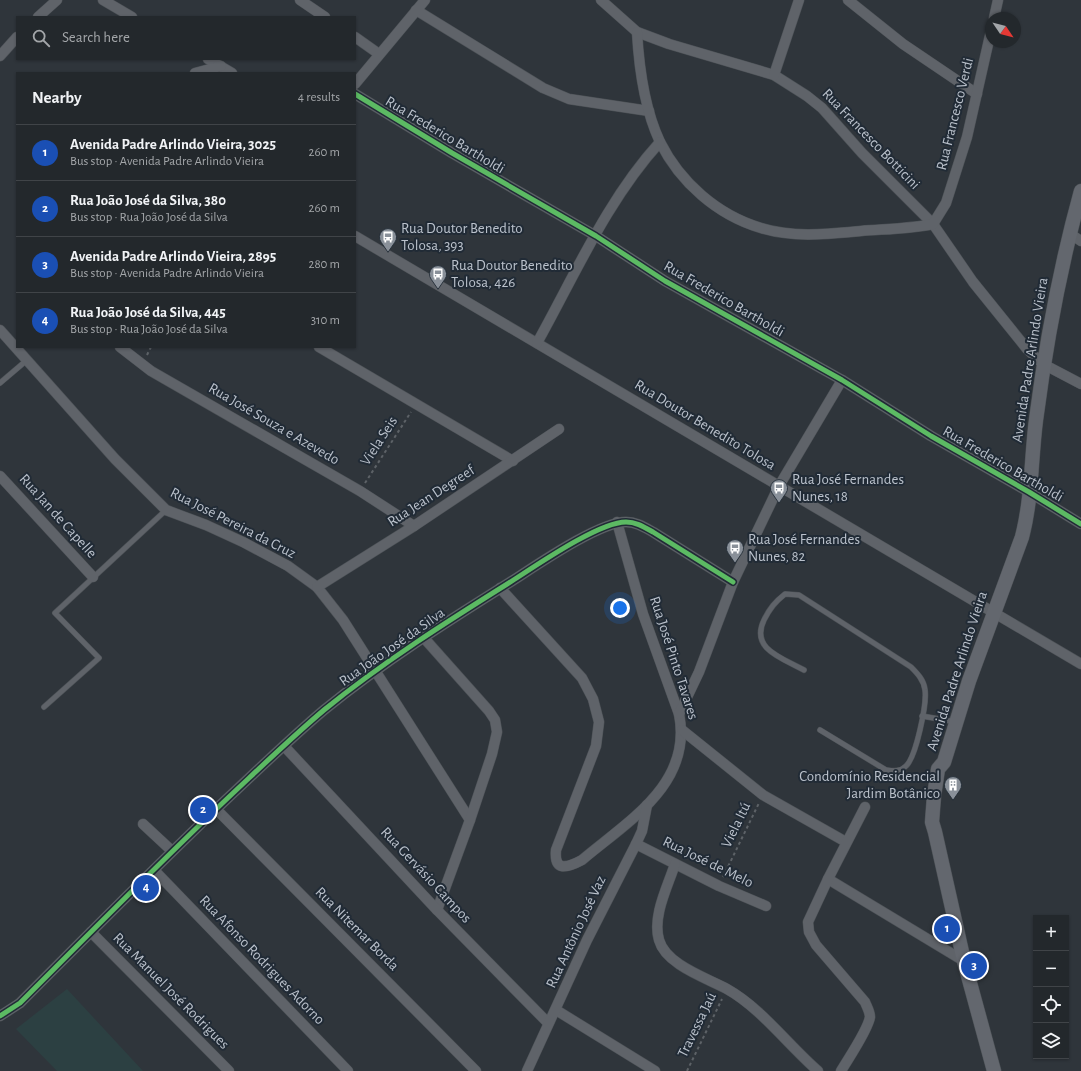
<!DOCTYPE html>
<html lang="en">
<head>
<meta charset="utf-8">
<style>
  body { margin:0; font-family:"Alegreya Sans",sans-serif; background:#2b3034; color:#f1f3f6 }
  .controls { position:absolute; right:12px; bottom:12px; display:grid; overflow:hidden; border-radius:0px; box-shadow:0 1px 3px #0004 }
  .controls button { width:36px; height:36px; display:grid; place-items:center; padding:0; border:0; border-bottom:1px solid #404448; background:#23282c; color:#f1f3f6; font:20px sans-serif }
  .compass { position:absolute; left:985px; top:12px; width:36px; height:36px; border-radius:50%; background:#23282c; box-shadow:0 1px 3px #0004; rotate:125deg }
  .you { position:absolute; left:620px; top:608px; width:14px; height:14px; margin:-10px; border:3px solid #fff; border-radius:50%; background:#1a73e8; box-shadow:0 0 0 6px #1a73e833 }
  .badge { display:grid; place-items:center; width:26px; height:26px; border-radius:50%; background:#899099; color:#fff; font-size:13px; font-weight:700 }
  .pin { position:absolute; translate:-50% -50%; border:2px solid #fff; box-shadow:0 1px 4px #0006 }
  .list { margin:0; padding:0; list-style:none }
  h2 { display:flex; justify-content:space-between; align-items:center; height:52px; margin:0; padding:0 16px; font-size:17px }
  h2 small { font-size:13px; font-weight:400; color:#a3a6a9 }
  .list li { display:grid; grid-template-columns:26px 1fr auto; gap:12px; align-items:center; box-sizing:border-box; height:56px; padding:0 16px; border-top:1px solid #404448 }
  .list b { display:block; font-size:15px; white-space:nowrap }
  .list p { margin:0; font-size:13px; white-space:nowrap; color:#a3a6a9 }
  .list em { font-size:13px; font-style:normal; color:#a3a6a9 }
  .icon { flex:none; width:22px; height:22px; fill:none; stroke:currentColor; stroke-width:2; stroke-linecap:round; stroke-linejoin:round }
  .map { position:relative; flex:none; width:1081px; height:1071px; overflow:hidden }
  .search { position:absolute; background:#23282c; box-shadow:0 1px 3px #0004; left:16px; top:16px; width:340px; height:44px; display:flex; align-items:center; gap:10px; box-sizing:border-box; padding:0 14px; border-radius:0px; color:#a3a6a9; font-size:15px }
  .panel { position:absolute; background:#23282c; box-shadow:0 1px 3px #0004; left:16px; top:72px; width:340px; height:276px; border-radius:0px }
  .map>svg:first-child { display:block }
  .green { fill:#2c4042 }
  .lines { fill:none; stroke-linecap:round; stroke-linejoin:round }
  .service-casing { stroke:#4c5156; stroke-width:6 }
  .minor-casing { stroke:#4c5156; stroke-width:11 }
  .secondary-casing { stroke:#4c5156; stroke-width:15 }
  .path { stroke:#5d6267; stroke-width:2; stroke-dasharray:3 3; stroke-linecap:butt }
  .service { stroke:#5f6369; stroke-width:5 }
  .minor { stroke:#5f6369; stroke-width:10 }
  .secondary { stroke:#63676e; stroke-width:14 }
  .cycleway-casing { stroke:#212b36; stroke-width:8 }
  .cycleway { stroke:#5cba63; stroke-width:5 }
  .labels { text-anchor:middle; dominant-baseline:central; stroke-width:4; stroke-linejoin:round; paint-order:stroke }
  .street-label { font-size:15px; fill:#bac1cb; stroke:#212b36 }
  .poi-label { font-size:15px; fill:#bac1cb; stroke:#212b36; text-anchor:start }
</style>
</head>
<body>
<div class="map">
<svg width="1081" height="1071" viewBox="0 0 1081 1071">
  <rect width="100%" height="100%" fill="#2f353b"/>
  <!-- green -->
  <path class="green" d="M 67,989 L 143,1071 L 57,1071 L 16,1029 Z"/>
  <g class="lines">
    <!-- service casing -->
    <g class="service-casing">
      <g id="service">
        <path d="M 0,383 L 27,360"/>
        <path d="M 804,670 C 782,658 750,649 764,620 C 770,608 775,602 785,594 L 799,595 L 911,667 C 917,673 924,680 925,690 C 927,704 916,757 906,766 C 900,772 894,771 886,770 L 820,730"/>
        <path d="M 44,707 L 99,658 L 55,613 L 166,510"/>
        <path d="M 922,716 L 956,722"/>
      </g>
    </g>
    <!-- minor casing -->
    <g class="minor-casing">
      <g id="minor">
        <path d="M 103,0 L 132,17"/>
        <path d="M 300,0 L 325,17"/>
        <path d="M 601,0 L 637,32 L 669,44 L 774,75 L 807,96 L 822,108 L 862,153 L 933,224 L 973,282 L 1027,349 L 1043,364 L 1081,384"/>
        <path d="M 848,0 L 903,44 L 977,94"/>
        <path d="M 416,10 L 543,88 L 569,99 L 649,111"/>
        <path d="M 38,17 L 57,0"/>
        <path d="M 994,18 L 998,0"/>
        <path d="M 637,32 C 639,68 644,108 660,142 C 680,182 717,215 761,228 C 793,238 828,234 861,231 C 885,229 909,229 933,224 L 946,203 L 967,137 L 991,31"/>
        <path d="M 355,37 L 379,54"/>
        <path d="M 0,56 L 17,37"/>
        <path d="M 208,59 L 232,73"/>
        <path d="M 195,73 L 221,66"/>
        <path d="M 774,75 L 799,0"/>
        <path d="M 355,84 L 425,0"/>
        <path d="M 355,94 L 452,153 L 596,236 L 665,281 L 842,380 L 931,436 L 1029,492 L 1081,524"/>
        <path d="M 1069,233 L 1081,241"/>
        <path d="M 355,236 L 1081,664"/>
        <path d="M 0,330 L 115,459 L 166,510 L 206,525 L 243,542 L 288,566 L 317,587 L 343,620 L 470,820"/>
        <path d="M 537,343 C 575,275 607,200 660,142"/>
        <path d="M 120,347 L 151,371 L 360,491 L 414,526"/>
        <path d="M 319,347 L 513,461"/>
        <path d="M 0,476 L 93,577"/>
        <path d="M 317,587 L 414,526 L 559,429"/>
        <path d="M 500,588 L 582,678 L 593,699 L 599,722 L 596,746 L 556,850 C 554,872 567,868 582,860 C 628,821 693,784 679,714 L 643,614 L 617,522"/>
        <path d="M 424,638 L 489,711 L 495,720 L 497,732 L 492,754 L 470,820 L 437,910"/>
        <path d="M 679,714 L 699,672 L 733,582 L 779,486 L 842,380"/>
        <path d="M 682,730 L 763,795 L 846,842"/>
        <path d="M 284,746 L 437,910 L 548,1023"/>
        <path d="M 216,809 L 476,1071"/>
        <path d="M 143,824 L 172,851"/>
        <path d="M 636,844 L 719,886 L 766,906"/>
        <path d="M 675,864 C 668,886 652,916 659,940 C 666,965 707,978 727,989 C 761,1008 788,1045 818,1071"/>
        <path d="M 154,870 L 348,1071"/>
        <path d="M 828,879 L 964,961"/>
        <path d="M 91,932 L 229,1071"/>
        <path d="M 556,1010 L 655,1071"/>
        <path d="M 0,1016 L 20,1003 C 90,933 159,863 231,795 C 262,766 292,737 324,710 C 383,662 448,621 512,581 C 537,565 599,522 626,522 C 636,522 644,527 653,532 L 733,582"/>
        <path d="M 527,1071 L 587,940 L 636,844 L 642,831 L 647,805"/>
        <path d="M 841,1071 C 848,1059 868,1030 870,1017 C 870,1012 867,1007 865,1002 L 816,945 L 809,932 L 808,922 L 828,879 L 865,807"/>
      </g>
    </g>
    <!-- secondary casing -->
    <g class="secondary-casing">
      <path id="secondary" d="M 994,1071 L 964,961 L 935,832 L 932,822 L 934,796 L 938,769 L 944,762 L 969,681 L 1022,537 C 1032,499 1031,459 1036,420 C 1046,343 1060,267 1081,191"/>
    </g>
    <!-- path -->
    <g class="path">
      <path d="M 147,355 L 151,347"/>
      <path d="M 365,483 L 411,412"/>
      <path d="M 723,877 L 759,803"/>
      <path d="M 687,1071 L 722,999"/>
    </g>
    <!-- service -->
    <use href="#service" class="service"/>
    <!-- minor -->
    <use href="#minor" class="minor"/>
    <!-- secondary -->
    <use href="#secondary" class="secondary"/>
    <!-- cycleway casing -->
    <g class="cycleway-casing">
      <g id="cycleway">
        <path d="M 355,94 L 452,153 L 596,236 L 665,281 L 842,380 L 931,436 L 1029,492 L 1081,524"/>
        <path d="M 0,1016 L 20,1003 C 90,933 159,863 231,795 C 262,766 292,737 324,710 C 383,662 448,621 512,581 C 537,565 599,522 626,522 C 636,522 644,527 653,532 L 733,582"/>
      </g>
    </g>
    <!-- cycleway -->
    <use href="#cycleway" class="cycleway"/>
  </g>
  <!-- icons -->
  <defs>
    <g id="bus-pin" transform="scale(0.9)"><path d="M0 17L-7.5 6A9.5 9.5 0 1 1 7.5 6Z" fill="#899099" stroke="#212b36"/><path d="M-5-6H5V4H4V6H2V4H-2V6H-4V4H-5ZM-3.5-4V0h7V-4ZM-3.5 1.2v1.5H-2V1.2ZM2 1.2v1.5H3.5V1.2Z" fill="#fff"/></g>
    <g id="building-pin" transform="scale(0.9)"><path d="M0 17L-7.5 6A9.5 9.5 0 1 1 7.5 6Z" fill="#899099" stroke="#212b36"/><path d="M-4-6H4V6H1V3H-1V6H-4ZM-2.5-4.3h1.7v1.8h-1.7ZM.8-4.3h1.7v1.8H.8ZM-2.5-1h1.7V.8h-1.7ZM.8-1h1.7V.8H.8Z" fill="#fff"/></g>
  </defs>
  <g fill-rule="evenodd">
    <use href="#bus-pin" x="388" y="237"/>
    <use href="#bus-pin" x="438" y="274"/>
    <use href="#bus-pin" x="779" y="488"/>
    <use href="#bus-pin" x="735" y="548"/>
    <use href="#building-pin" x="953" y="785"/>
  </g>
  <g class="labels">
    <!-- street labels -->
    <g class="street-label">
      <text transform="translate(955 114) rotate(-76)">Rua Francesco Verdi</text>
      <text transform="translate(445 135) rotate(31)">Rua Frederico Bartholdi</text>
      <text transform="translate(871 139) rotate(46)">Rua Francesco Botticini</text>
      <text transform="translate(724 299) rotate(30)">Rua Frederico Bartholdi</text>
      <text transform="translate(1030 360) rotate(-81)">Avenida Padre Arlindo Vieira</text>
      <text transform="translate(274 424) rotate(30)">Rua José Souza e Azevedo</text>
      <text transform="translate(705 425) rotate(31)">Rua Doutor Benedito Tolosa</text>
      <text transform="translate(379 441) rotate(-57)">Viela Seis</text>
      <text transform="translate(1003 464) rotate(30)">Rua Frederico Bartholdi</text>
      <text transform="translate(431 496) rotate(-33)">Rua Jean Degreef</text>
      <text transform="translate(58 516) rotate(48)">Rua Jan de Capelle</text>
      <text transform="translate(233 523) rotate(27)">Rua José Pereira da Cruz</text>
      <text transform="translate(392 647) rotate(-35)">Rua João José da Silva</text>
      <text transform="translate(674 658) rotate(72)">Rua José Pinto Tavares</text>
      <text transform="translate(957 671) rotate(-72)">Avenida Padre Arlindo Vieira</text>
      <text transform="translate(736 825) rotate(-64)">Viela Itú</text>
      <text transform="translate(708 862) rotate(26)">Rua José de Melo</text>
      <text transform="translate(426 875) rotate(47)">Rua Gervásio Campos</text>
      <text transform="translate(357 929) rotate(45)">Rua Nitemar Borda</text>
      <text transform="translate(576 932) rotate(-65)">Rua Antônio José Vaz</text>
      <text transform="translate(262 960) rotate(46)">Rua Afonso Rodrigues Adorno</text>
      <text transform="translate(171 991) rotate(45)">Rua Manuel José Rodrigues</text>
      <text transform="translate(697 1025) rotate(-64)">Travessa Jaú</text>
    </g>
    <!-- poi labels -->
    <g class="poi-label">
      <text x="401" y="228">Rua Doutor Benedito<tspan x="401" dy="17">Tolosa, 393</tspan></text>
      <text x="451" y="265">Rua Doutor Benedito<tspan x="451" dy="17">Tolosa, 426</tspan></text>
      <text x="792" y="479">Rua José Fernandes<tspan x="792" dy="17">Nunes, 18</tspan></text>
      <text x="748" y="539">Rua José Fernandes<tspan x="748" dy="17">Nunes, 82</tspan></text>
      <text x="940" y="776" text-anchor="end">Condomínio Residencial<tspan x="940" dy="17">Jardim Botânico</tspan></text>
    </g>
  </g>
</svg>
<div class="controls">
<button>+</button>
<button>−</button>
<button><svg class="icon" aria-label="locate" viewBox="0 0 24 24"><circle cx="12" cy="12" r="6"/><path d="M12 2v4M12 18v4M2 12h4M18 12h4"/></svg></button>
<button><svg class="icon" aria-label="layers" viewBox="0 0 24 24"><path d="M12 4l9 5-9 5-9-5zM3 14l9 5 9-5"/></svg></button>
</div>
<svg class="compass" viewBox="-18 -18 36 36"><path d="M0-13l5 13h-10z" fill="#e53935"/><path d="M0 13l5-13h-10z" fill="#a3a6a9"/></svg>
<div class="you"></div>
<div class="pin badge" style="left:947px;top:929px;background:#1a4fb4">1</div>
<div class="pin badge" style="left:203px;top:810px;background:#1a4fb4">2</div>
<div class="pin badge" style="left:974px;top:966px;background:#1a4fb4">3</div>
<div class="pin badge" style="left:146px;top:888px;background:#1a4fb4">4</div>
<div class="search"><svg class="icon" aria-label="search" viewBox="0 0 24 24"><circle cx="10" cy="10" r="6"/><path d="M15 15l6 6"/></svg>Search here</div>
<section class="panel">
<h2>Nearby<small>4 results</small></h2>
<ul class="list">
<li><span class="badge" style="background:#1a4fb4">1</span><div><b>Avenida Padre Arlindo Vieira, 3025</b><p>Bus stop · Avenida Padre Arlindo Vieira</p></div><em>260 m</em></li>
<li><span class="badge" style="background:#1a4fb4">2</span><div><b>Rua João José da Silva, 380</b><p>Bus stop · Rua João José da Silva</p></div><em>260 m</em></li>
<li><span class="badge" style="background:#1a4fb4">3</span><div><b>Avenida Padre Arlindo Vieira, 2895</b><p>Bus stop · Avenida Padre Arlindo Vieira</p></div><em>280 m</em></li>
<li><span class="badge" style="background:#1a4fb4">4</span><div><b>Rua João José da Silva, 445</b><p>Bus stop · Rua João José da Silva</p></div><em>310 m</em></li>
</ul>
</section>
</div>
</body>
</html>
